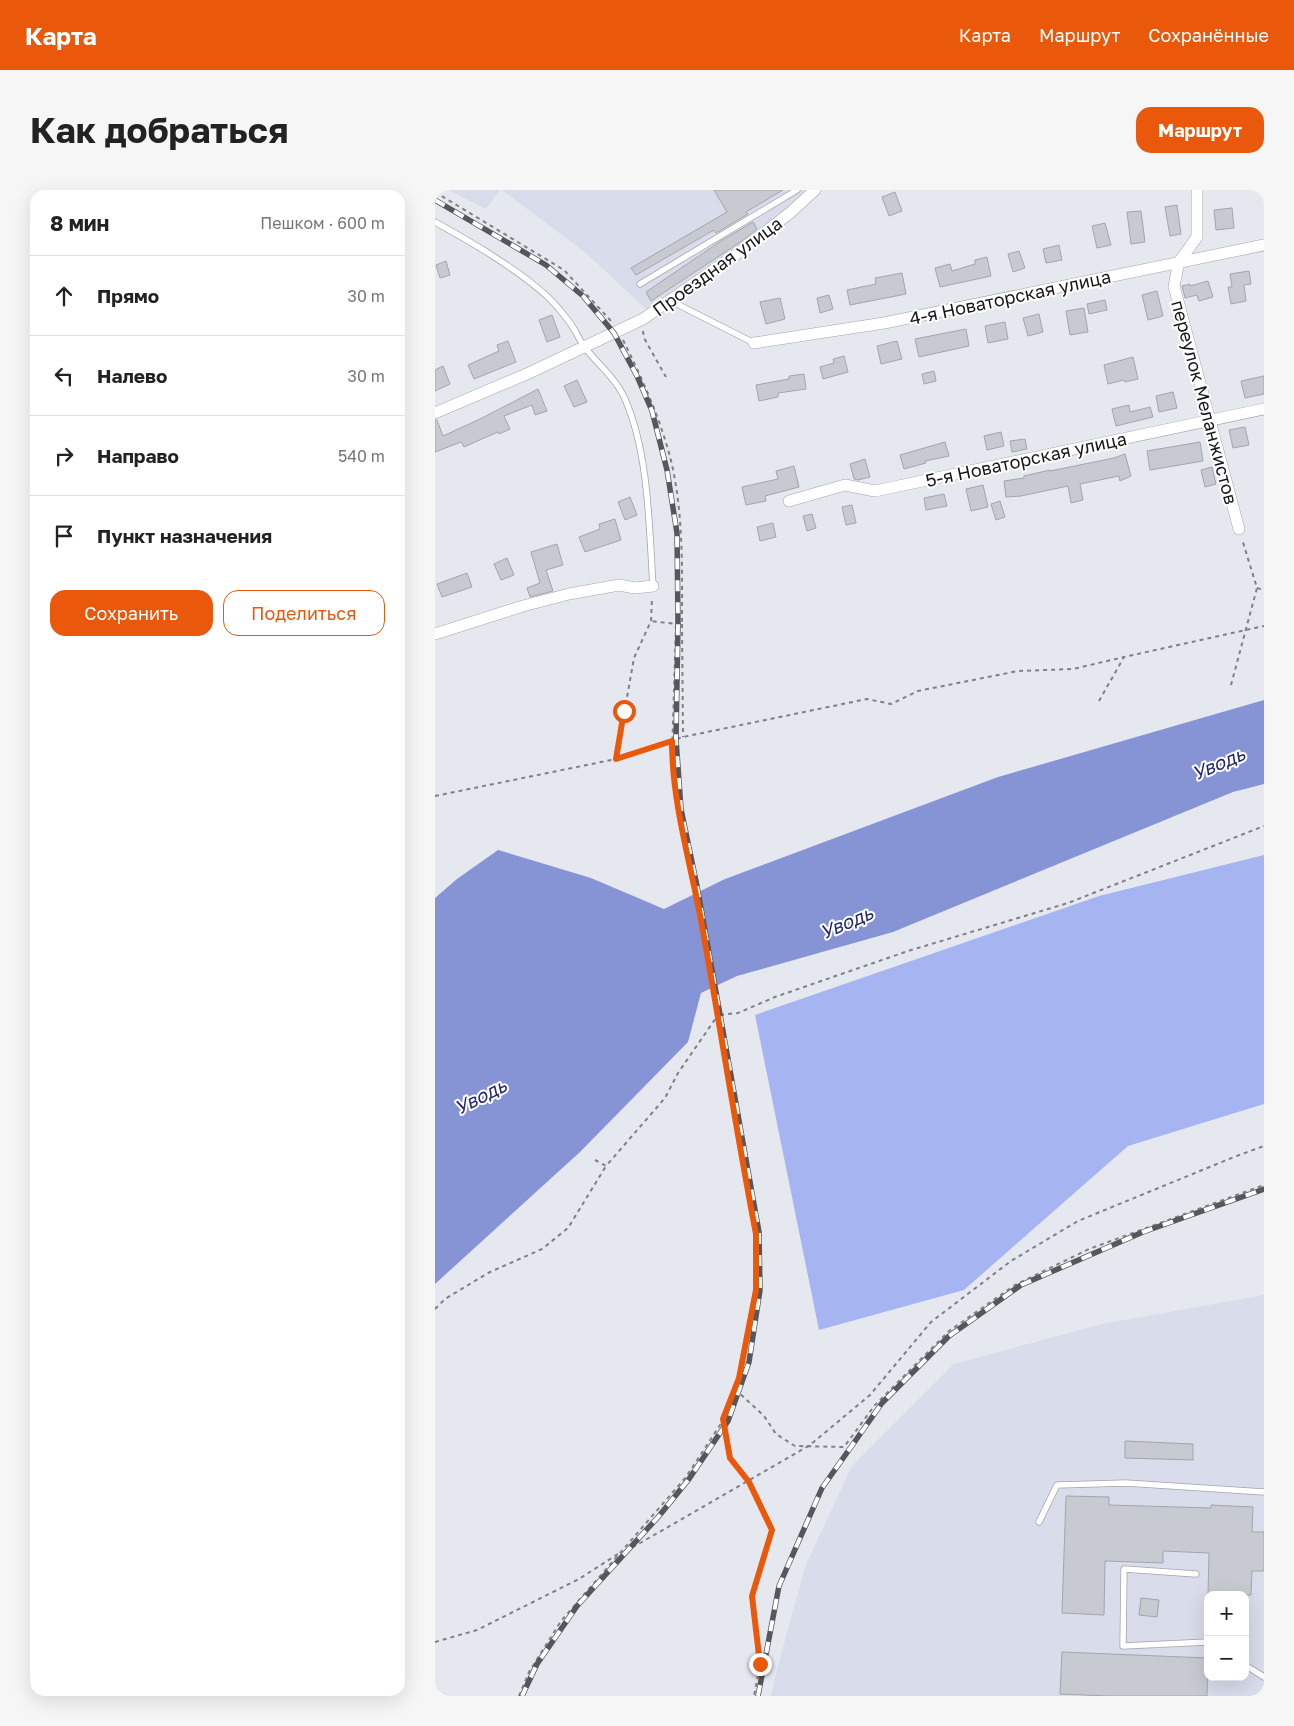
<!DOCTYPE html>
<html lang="ru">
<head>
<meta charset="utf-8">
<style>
  body { margin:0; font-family:"Golos Text",sans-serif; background:#f6f6f6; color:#222 }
  .controls { position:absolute; right:15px; bottom:15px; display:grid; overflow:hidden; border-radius:10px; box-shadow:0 5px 20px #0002 }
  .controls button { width:45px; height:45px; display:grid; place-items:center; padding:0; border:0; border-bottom:1px solid #e0e0e0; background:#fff; color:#222; font:25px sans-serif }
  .stop { position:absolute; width:15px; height:15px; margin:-11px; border:4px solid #ea580c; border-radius:50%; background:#fff }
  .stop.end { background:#ea580c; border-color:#fff; box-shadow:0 1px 5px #0008 }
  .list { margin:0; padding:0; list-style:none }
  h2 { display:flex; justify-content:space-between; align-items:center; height:65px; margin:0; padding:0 20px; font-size:21px }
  h2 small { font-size:16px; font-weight:400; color:#767676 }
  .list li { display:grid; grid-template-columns:32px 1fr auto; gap:15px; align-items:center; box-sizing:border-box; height:80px; padding:0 20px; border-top:1px solid #e0e0e0 }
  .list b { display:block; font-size:19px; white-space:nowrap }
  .list em { font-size:16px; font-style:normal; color:#767676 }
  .actions { display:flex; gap:10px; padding:15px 20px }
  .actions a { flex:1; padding:11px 0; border:1px solid #ea580c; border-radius:15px; text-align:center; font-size:18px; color:#ea580c }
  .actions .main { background:#ea580c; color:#fff }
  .icon { flex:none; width:28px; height:28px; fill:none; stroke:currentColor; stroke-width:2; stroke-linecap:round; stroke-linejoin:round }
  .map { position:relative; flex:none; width:829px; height:1506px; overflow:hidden; border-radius:15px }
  header { display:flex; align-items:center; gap:30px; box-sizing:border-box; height:70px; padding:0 25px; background:#ea580c; color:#fff }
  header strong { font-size:24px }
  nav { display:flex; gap:28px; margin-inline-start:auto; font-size:18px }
  .intro { display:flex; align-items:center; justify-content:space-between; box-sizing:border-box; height:120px; padding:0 30px }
  h1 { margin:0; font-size:35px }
  .button { padding:12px 22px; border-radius:15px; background:#ea580c; color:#fff; font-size:18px; font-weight:700 }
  main { display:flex; gap:30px; padding:0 30px }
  aside { flex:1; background:#fff; border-radius:15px; box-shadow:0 5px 20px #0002 }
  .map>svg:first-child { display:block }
  .built { fill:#d8dceb; fill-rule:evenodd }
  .green { fill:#a6b5f2 }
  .water { fill:#8694d5 }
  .building { fill:#c8cad2; stroke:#a3a5ac }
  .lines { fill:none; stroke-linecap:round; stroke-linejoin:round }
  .lane-casing { stroke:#a2a4ab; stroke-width:7 }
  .street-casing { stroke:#a2a4ab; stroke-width:12 }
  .path { stroke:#7f8086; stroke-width:2; stroke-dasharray:4 4; stroke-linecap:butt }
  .lane { stroke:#fff; stroke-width:5.5 }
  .street { stroke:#fff; stroke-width:11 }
  .rail-casing { stroke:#56575c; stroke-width:5.5 }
  .rail { stroke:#fff; stroke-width:4; stroke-dasharray:11; stroke-linecap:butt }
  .route { stroke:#ea580c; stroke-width:6 }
  .labels { text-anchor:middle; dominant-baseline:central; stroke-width:4; stroke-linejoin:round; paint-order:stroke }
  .street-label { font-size:18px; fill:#17171a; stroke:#fff }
  .water-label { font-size:19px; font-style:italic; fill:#222873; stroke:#fff }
</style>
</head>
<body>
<header>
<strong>Карта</strong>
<nav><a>Карта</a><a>Маршрут</a><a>Сохранённые</a></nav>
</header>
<div class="intro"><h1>Как добраться</h1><a class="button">Маршрут</a></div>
<main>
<aside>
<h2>8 мин<small>Пешком · 600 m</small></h2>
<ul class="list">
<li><svg class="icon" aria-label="ahead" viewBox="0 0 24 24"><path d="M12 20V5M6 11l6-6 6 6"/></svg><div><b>Прямо</b></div><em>30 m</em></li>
<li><svg class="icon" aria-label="left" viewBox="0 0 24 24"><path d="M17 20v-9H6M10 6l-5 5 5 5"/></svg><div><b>Налево</b></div><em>30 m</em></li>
<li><svg class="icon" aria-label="right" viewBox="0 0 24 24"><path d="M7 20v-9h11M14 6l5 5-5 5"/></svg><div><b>Направо</b></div><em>540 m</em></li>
<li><svg class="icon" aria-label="arrive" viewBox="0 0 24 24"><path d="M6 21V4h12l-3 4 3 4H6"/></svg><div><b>Пункт назначения</b></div></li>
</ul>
<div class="actions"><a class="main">Сохранить</a><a>Поделиться</a></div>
</aside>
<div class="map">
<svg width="829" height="1506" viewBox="0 0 829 1506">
  <rect width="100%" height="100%" fill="#e6e8f0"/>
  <!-- built -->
  <g class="built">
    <path d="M 13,0 L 65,0 L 51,19 Z"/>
    <path d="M 67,0 L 373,0 L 326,42 L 213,121 L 151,63 Z"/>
    <path d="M 829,1105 L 829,1506 L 336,1506 L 340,1487 L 370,1377 L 417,1276 L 519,1174 L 667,1134 ZM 773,1405 L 810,1405 L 810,1487 L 773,1487 Z"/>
  </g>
  <!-- green -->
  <path class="green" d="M 829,665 L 829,914 L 693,956 L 529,1100 L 384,1140 L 320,825 L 664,706 Z"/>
  <!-- water -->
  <path class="water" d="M 829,510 L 829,594 L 798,602 L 458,742 L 302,786 L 266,803 L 253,852 L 145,962 L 0,1094 L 0,708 L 22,689 L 63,660 L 156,688 L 229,719 L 290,689 L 563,587 Z"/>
  <!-- building -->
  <g class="building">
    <path d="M 279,0 L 348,0 L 311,22 L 313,24 L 281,43 L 279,40 L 201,85 L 196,78 L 292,22 Z"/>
    <path d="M 460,2 L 467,21 L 454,26 L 447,7 Z"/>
    <path d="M 742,15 L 746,44 L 735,46 L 730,17 Z"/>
    <path d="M 797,18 L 799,38 L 781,40 L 779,20 Z"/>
    <path d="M 706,21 L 710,52 L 696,54 L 692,22 Z"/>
    <path d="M 318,32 L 322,39 L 307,51 L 216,111 L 211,102 L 286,51 Z"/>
    <path d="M 670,33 L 676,55 L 662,58 L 657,36 Z"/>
    <path d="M 624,55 L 627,70 L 611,73 L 608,59 Z"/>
    <path d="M 584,61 L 590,78 L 578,82 L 573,64 Z"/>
    <path d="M 552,67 L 556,86 L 505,97 L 500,78 L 515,74 L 517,81 L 540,74 L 540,70 Z"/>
    <path d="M 11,71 L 15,85 L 5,88 L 1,75 Z"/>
    <path d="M 814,81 L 816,94 L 809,95 L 811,111 L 796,114 L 793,97 L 797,97 L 795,84 Z"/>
    <path d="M 467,83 L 471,104 L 415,115 L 412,100 L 441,94 L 440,88 Z"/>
    <path d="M 773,91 L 778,107 L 764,111 L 762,105 L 750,108 L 747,96 L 755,94 L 755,96 Z"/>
    <path d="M 722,101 L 728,126 L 713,130 L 707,105 Z"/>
    <path d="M 394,105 L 398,119 L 385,123 L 382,108 Z"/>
    <path d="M 345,108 L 350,129 L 331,134 L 325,112 Z"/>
    <path d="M 670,110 L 672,120 L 654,124 L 652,114 Z"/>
    <path d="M 649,118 L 653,142 L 635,145 L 631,121 Z"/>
    <path d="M 604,124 L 608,142 L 593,146 L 588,128 Z"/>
    <path d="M 117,125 L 125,147 L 112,152 L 104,130 Z"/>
    <path d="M 570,132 L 573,149 L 553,153 L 550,136 Z"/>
    <path d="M 531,139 L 534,156 L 484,167 L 480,149 Z"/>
    <path d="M 73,151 L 81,172 L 39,189 L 33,175 L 64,161 L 62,155 Z"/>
    <path d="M 462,151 L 467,169 L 446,174 L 442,156 Z"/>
    <path d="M 409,166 L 413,182 L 388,189 L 385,177 L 399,173 L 398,169 Z"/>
    <path d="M 698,167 L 703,189 L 690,192 L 689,190 L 673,194 L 669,175 Z"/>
    <path d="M 8,176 L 15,194 L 0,201 L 0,180 Z"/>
    <path d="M 499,181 L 501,191 L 489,194 L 487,184 Z"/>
    <path d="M 369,184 L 371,199 L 343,203 L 343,207 L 324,211 L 321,195 L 354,189 L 354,186 Z"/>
    <path d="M 829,186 L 829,204 L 810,208 L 806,191 Z"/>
    <path d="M 142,190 L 152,212 L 139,217 L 129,196 Z"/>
    <path d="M 103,199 L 112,221 L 100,225 L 97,215 L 69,226 L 75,239 L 64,244 L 63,242 L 29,257 L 26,252 L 0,262 L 0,230 L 2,230 L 8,246 L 45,229 Z"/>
    <path d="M 738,202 L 742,218 L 724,222 L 721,206 Z"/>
    <path d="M 694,215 L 695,222 L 715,217 L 718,227 L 681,236 L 677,219 Z"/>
    <path d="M 810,237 L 814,255 L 798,258 L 794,240 Z"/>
    <path d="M 566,242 L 569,256 L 552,260 L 549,246 Z"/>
    <path d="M 590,249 L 592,259 L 577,262 L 575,251 Z"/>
    <path d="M 510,252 L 514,266 L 490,271 L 491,273 L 469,279 L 465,265 Z"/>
    <path d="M 765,252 L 768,271 L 715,280 L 712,261 Z"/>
    <path d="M 690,264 L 696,286 L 685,291 L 684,286 L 645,294 L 648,310 L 636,313 L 633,296 L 586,306 L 571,307 L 569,291 L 589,288 L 589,286 L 615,280 L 615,281 L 679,268 Z"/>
    <path d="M 430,269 L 435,287 L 423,290 L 419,289 L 415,274 Z"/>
    <path d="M 359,276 L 364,297 L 330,306 L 331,311 L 311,315 L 307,297 L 343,289 L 341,281 Z"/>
    <path d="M 777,277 L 781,294 L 770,297 L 766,280 Z"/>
    <path d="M 548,295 L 553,317 L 536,321 L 531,299 Z"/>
    <path d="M 509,304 L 512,316 L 491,320 L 489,308 Z"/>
    <path d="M 195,307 L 202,325 L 190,330 L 183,312 Z"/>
    <path d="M 565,311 L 570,327 L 561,330 L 556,314 Z"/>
    <path d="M 417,315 L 421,333 L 411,335 L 407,317 Z"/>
    <path d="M 377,324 L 381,338 L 372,341 L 368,326 Z"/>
    <path d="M 180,329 L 186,350 L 150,362 L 144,347 L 165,339 L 164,334 Z"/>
    <path d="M 338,333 L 341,347 L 325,351 L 322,337 Z"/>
    <path d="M 122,354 L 128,375 L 111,380 L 118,401 L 95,407 L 92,398 L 105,393 L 96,362 Z"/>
    <path d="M 72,368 L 79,385 L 66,390 L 59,374 Z"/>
    <path d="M 32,383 L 37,397 L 7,407 L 2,394 Z"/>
    <path d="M 690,1251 L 758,1254 L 758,1270 L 690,1268 Z"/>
    <path d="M 631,1306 L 674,1307 L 674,1315 L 776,1318 L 776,1315 L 818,1317 L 817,1342 L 829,1342 L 829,1381 L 817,1381 L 816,1405 L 773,1405 L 774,1363 L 728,1361 L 728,1373 L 670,1371 L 669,1425 L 627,1423 Z"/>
    <path d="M 706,1408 L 724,1410 L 722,1427 L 704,1425 Z"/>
    <path d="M 627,1462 L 773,1468 L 772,1506 L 673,1506 L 625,1504 Z"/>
  </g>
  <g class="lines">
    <!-- lane casing -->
    <g class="lane-casing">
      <g id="lane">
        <path d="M 0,32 C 38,53 81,78 113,107 C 120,114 127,122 133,130 C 140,139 144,150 151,159 C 164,175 182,190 190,209 C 214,264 214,337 218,396"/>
        <path d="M 205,94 L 362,0"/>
        <path d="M 236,111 L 319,153"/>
        <path d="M 604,1332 L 622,1295 L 691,1293 L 829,1302"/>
        <path d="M 761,1384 L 689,1379 L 688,1456 L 773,1452"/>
        <path d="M 810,1475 L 829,1487"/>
      </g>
    </g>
    <!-- street casing -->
    <g class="street-casing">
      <g id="street">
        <path d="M 762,0 L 762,47 L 744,72 L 739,96 L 804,339"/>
        <path d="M 319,153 L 449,133 L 829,55"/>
        <path d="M 0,223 L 94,183 L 208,129 L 306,61 L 356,22 L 380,0"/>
        <path d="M 354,311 L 410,295 L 440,301 L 829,219"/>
        <path d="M 0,444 L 88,416 L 134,404 L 184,395 L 200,398 L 218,396"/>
      </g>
    </g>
    <!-- path -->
    <g class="path">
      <path d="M 0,2 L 129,80 L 176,131"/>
      <path d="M 208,141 L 209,148 L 231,187"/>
      <path d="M 188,150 C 205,184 221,219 232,256 C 249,312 247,376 247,434 L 242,434"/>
      <path d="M 822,398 L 829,400"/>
      <path d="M 247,434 L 248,547"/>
      <path d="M 796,495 L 822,398 L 807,349"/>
      <path d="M 664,511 L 689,467 L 829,436"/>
      <path d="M 181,569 L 248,547 L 432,509 L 456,514 L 483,501 L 583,481 L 638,479 L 689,467"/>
      <path d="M 0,606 L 181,569 L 199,468 L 216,431 L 217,408"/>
      <path d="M 160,970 L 171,976 L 230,908 L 243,883 L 283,825 L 260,695 L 245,631 L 237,566 L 241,434 L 216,431"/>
      <path d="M 0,1119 L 10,1109 L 53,1083 L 107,1059 L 133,1038 L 171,976"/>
      <path d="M 300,1199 L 329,1226 L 341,1244 L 360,1256 L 409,1257 L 440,1215 L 514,1141 L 580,1095 L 654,1059 L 829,995"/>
      <path d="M 289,1229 L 295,1268 L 314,1292 L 337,1340 L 317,1406 L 325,1474 L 319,1506"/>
      <path d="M 190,1360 L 193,1360 L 375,1255 L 435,1205 L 496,1132 L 576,1071 L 643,1031 L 799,967 L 829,956"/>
      <path d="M 0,1452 L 42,1440 L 144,1389 L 186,1362"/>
      <path d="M 84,1506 L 94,1482 L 126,1431 L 251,1287 L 289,1229 L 304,1189 L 321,1100 L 321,1044 L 283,825 L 303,823 L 340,807 L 473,761 L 633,713 L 829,636"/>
    </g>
    <!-- lane -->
    <use href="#lane" class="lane"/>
    <!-- street -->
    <use href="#street" class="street"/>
    <!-- rail casing -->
    <g class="rail-casing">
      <g id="rail">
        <path d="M 0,10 L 111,75 L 148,106 L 179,143 L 202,186 L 217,221 L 232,280 L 242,343 L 243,434 L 241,549 L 246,619 L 262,696 L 324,1042 L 325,1100 L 314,1172 L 293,1231 L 254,1289 L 224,1326 L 142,1416 L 102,1474 L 87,1506"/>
        <path d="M 323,1506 L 344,1396 L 387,1298 L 447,1213 L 514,1146 L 586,1095 L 708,1042 L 829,999"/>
      </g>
    </g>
    <!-- rail -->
    <use href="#rail" class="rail"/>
  </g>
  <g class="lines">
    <!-- route -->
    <path class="route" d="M 189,521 L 181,569 L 237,551 C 237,612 255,671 266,730 C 285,835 301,940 321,1044 L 321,1100 L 304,1188 L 288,1229 L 295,1268 L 314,1292 L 337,1340 L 317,1406 L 325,1474"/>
  </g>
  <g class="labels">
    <!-- street labels -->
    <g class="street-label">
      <text transform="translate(282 76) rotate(-36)">Проездная улица</text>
      <text transform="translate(575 107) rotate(-12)">4-я Новаторская улица</text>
      <text transform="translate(770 212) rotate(75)">переулок Меланжистов</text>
      <text transform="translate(591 269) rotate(-12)">5-я Новаторская улица</text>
    </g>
    <!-- water labels -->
    <g class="water-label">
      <text transform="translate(783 573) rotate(-23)">Уводь</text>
      <text transform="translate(411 732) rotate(-23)">Уводь</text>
      <text transform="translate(45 906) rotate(-27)">Уводь</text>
    </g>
  </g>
</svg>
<div class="controls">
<button>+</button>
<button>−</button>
</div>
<div class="stop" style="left:189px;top:521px"></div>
<div class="stop end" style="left:325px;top:1474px"></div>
</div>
</main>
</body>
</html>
